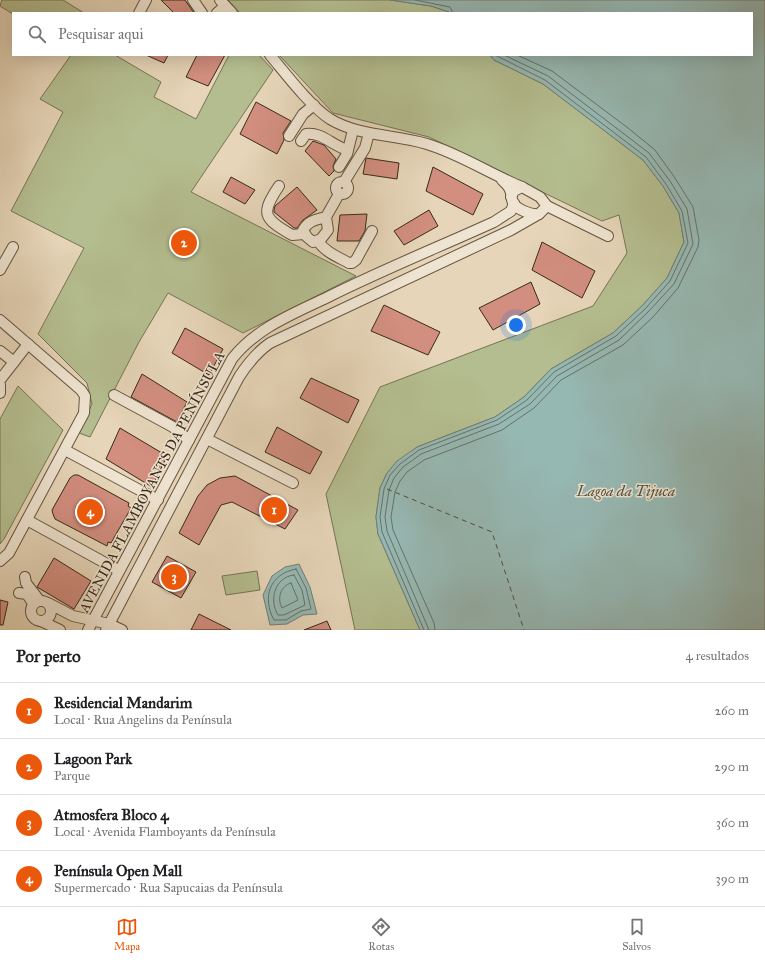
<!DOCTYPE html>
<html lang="pt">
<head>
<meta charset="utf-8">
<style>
  body { margin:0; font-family:"IM FELL Great Primer",serif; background:#f2f2f2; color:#202124 }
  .you { position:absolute; left:516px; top:325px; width:14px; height:14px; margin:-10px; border:3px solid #fff; border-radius:50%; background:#1a73e8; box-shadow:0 0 0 6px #1a73e833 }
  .badge { display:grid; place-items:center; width:26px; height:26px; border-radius:50%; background:#ea580c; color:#fff; font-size:13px; font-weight:700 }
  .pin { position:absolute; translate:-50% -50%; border:2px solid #fff; box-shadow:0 1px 4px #0006 }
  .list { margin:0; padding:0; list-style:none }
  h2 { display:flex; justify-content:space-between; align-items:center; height:52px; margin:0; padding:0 16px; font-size:17px }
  h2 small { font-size:13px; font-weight:400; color:#757577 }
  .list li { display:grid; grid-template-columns:26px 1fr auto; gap:12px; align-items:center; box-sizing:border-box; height:56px; padding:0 16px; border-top:1px solid #e0e0e0 }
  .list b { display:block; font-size:15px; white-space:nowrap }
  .list p { margin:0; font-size:13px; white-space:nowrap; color:#757577 }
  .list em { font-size:13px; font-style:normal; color:#757577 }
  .icon { flex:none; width:22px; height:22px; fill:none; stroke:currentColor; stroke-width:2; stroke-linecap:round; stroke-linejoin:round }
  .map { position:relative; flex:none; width:765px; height:630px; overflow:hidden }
  .search { position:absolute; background:#fff; box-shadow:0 4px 16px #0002; left:12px; right:12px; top:12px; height:44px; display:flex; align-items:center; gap:10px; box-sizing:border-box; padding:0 14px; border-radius:0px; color:#757577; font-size:15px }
  .sheet { height:276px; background:#fff }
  nav { display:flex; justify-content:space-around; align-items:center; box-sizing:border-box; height:56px; border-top:1px solid #e0e0e0; background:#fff; font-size:11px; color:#757577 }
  nav a { display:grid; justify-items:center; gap:2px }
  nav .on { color:#ea580c }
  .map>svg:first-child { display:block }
  .green { fill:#b4bd8f; stroke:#767454 }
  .water { fill:#96b8b3; stroke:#707f75 }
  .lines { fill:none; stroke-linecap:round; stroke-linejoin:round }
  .shore { stroke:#677166; stroke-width:1 }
  .ferry { stroke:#504e3f; stroke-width:1; stroke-dasharray:5 4; stroke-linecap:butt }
  .building { fill:#d28e7f; stroke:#382a18 }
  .minor-casing { stroke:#645540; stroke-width:12 }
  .minor { stroke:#efe4d1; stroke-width:10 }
  .labels { text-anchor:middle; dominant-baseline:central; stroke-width:3; stroke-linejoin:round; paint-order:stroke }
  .street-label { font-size:14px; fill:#382a18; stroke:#efe4d1 }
  .water-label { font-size:15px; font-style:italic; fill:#504e3f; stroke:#efe4d1 }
</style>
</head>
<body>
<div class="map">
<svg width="765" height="630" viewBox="0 0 765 630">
  <rect width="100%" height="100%" fill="#e6d5b8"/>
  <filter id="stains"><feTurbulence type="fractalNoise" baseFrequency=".005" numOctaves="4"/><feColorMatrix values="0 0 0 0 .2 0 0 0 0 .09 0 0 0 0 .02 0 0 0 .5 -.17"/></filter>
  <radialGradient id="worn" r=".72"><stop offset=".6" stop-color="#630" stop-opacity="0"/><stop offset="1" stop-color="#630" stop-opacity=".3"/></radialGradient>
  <!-- green -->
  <g class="green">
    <path d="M 2,0 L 63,0 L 84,13 L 13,14 L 0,6 Z"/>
    <path d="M 228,0 L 390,0 L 431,6 L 452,13 L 240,13 Z"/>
    <path d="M 71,55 L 115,55 L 161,82 L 154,97 L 196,119 L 229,55 L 259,55 L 273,70 L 191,192 L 356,276 L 243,333 L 168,293 L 139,342 L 90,437 L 79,433 L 92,404 L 87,383 L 38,334 L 84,248 L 11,211 L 63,112 L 40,99 Z"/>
    <path d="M 279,55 L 490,55 L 494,60 L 543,84 L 643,160 L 663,186 L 679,213 L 684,242 L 667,278 L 642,306 L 613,333 L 551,369 L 524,397 L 495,417 L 417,447 L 387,473 L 380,488 L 376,517 L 378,534 L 420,630 L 355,630 L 326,494 L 380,387 L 593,306 L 627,253 L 619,215 L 602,221 L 429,137 L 333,113 Z"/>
    <path d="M 18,386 L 63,430 L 4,539 L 0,544 L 0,419 Z"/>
    <path d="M 257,571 L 260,590 L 226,595 L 222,576 Z"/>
  </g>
  <!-- water -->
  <g class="water">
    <path d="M 390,0 L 765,0 L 765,630 L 420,630 L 378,534 L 376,517 L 380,488 L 387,473 L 397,461 L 417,447 L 495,417 L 524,397 L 551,369 L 613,333 L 642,306 L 667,278 L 684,242 L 679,213 L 663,186 L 643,160 L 543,84 L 494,60 L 490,55 L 752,55 L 752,13 L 452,13 L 431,6 Z"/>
    <path d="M 299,564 L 310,587 L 317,614 L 303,615 L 287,624 L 270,625 L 263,595 L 272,576 L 285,567 Z"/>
  </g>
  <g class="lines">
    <!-- shore -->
    <g class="shore">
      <path d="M 415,0 L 450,7 L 453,13"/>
      <path d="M 296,569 L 306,588 L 311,609 L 301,611 L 286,620 L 274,620 C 262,598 269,574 296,569 Z"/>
      <path d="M 294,575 L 302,590 L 305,605 L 284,615 L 278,615 C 269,601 274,577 294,575 Z"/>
      <path d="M 291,583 L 298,600 L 282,608 C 277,599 280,586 291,583 Z"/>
      <path d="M 424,630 L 382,532 L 380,517 L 384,489 L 390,475 L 400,464 L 419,450 L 497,420 L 527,400 L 554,372 L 616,336 L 645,309 L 670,281 L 688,243 L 682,211 L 666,184 L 646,157 L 545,80 L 495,55"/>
      <path d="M 429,630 L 387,531 L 385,517 L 389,490 L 394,478 L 403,467 L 421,454 L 499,424 L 530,404 L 557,376 L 619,340 L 648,312 L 674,284 L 693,244 L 687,209 L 670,181 L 649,153 L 548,76 L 504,55"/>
      <path d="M 435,630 L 434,623 L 393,530 L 391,517 L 395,492 L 400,481 L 407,472 L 424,460 L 502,430 L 534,408 L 561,380 L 623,345 L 653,317 L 678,288 L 698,247 L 699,240 L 693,207 L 675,178 L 655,150 L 628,128 L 552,71 L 517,55"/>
    </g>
    <!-- ferry -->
    <path class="ferry" d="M 387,489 L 492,532 L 524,630"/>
  </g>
  <!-- building -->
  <g class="building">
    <path d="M 161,0 L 185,0 L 194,13 L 174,13 Z"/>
    <path d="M 146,55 L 168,55 L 164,63 Z"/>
    <path d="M 197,55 L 225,55 L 208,86 L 186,77 Z"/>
    <path d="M 256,102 L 291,121 L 283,133 L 284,140 L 277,154 L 240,134 Z"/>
    <path d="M 313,141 L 324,145 L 336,159 L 333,166 L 334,171 L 329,176 L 305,151 Z"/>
    <path d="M 366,158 L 399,163 L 397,179 L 363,174 Z"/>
    <path d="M 433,167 L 483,194 L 473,215 L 426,191 Z"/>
    <path d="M 231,177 L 255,190 L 245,204 L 223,192 Z"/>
    <path d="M 297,187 L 317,210 L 303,220 L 297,228 L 294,228 L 274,212 L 274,210 L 275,206 Z"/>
    <path d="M 429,210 L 438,226 L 404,245 L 394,231 Z"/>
    <path d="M 367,214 L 365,231 L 359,241 L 337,241 L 340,215 Z"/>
    <path d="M 542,242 L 595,271 L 582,298 L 532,270 Z"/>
    <path d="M 531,282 L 540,304 L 493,330 L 479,308 Z"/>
    <path d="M 384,305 L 440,332 L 428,355 L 371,331 Z"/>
    <path d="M 185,328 L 223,349 L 209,375 L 172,353 Z"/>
    <path d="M 142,374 L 187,402 L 177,422 L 131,397 Z"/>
    <path d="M 311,378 L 359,400 L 348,423 L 300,398 Z"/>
    <path d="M 277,427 L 322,452 L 310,474 L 265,452 Z"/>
    <path d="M 120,428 L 167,456 L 152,487 L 106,459 Z"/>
    <path d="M 74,475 L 78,475 L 129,503 L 128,506 L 131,508 L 111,543 L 108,542 L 107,546 L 55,519 L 53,514 L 52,510 L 70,478 Z"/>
    <path d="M 235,476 L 298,510 L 285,529 L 232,502 L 221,505 L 199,545 L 179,533 L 198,496 L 207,485 L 220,478 Z"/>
    <path d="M 167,556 L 196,572 L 181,598 L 152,582 Z"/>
    <path d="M 54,558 L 91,581 L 74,609 L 37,587 Z"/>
    <path d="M 0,600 L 8,602 L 3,625 L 0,625 Z"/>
    <path d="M 199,614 L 231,630 L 191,630 Z"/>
    <path d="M 327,621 L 331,630 L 304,630 Z"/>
  </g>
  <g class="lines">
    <!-- minor casing -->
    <g class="minor-casing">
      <g id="minor">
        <path d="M 193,0 L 202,13"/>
        <path d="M 220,0 L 232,13"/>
        <path d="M 139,13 L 146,0"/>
        <path d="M 217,13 L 225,6"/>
        <path d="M 270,55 C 286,74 310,106 330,119 C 360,137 395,134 427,144 C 460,154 490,174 522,187"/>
        <path d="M 289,136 L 303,114 L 314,105"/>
        <path d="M 301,141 L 306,134 C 323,132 332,146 348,150"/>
        <path d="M 339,167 L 347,154 L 353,130"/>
        <path d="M 502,180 C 505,183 509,186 510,190 C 512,194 511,199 513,203 C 518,210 531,215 539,214 L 547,206 L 540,197 L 522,187 L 514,191 L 511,197"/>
        <circle cx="342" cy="188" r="6"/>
        <path d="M 344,182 L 365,148 L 369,133"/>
        <path d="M 279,186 C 261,213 262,218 292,235 L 304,234"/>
        <path d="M 547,206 L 608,236"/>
        <path d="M 326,217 L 328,230 L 321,239 L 313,242 L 307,237 L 303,230 C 309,220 316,220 326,217 L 339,194"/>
        <path d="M 318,241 C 325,252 338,257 349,263 L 352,263 L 356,260 L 372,231"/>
        <path d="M 0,270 L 13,247"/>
        <path d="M 0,320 L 81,390 L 85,396 L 84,413 L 9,553 L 0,561"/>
        <path d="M 0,351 L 14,362 L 0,380"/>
        <path d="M 14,362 L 28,344"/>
        <path d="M 0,385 L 0,393"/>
        <path d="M 114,395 L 173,427 L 189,440"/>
        <path d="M 207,439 L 293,483"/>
        <path d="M 65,450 L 158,500"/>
        <path d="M 27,520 L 118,570"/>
        <path d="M 25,577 L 26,583 L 39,600"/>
        <path d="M 19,593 L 27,594 L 32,602"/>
        <circle cx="41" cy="611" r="10"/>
        <path d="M 48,603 L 73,616 L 109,624 L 122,630"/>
        <path d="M 41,621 L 60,630"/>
        <path d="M 88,630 L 232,359 C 256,328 293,314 328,297 C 382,270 439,247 494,222 L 511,211 L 514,203"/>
        <path d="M 106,630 L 239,377 C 248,363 257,352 270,343 L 511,230 L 539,214"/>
      </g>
    </g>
    <!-- minor -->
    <use href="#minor" class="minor"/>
  </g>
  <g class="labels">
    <!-- street labels -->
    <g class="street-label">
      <text transform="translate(152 482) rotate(-62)">AVENIDA FLAMBOYANTS DA PENÍNSULA</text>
    </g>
    <!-- water labels -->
    <g class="water-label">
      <text x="626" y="491">Lagoa da Tijuca</text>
    </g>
  </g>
  <rect width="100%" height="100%" filter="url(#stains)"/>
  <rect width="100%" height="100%" fill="url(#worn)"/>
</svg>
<div class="you"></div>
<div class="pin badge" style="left:274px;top:510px">1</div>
<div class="pin badge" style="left:184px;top:243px">2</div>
<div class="pin badge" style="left:174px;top:577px">3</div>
<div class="pin badge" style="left:90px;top:512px">4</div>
<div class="search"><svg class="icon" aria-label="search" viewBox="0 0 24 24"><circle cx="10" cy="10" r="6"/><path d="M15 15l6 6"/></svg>Pesquisar aqui</div>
</div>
<section class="sheet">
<h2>Por perto<small>4 resultados</small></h2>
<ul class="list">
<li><span class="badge">1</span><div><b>Residencial Mandarim</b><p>Local · Rua Angelins da Península</p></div><em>260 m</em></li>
<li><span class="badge">2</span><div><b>Lagoon Park</b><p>Parque</p></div><em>290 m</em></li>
<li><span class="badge">3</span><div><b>Atmosfera Bloco 4</b><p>Local · Avenida Flamboyants da Península</p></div><em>360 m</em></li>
<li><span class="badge">4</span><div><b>Península Open Mall</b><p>Supermercado · Rua Sapucaias da Península</p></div><em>390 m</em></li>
</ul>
</section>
<nav>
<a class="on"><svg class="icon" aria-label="map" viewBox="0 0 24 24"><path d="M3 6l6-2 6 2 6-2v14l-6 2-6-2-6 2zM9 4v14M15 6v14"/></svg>Mapa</a>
<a><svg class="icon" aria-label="directions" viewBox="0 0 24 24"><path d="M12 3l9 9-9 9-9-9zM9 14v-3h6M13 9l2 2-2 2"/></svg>Rotas</a>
<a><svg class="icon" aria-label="saved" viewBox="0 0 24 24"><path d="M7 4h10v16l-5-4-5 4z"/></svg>Salvos</a>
</nav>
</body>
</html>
